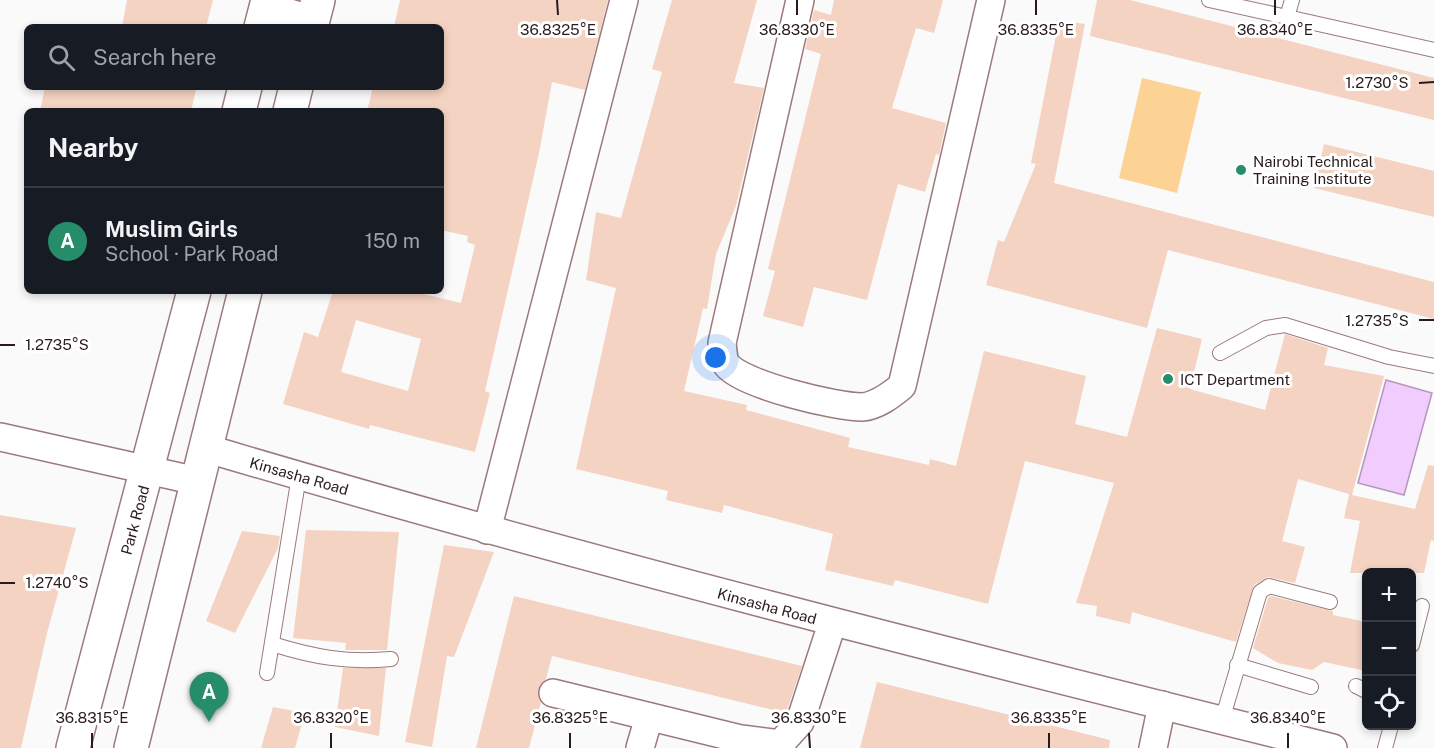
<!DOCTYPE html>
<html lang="en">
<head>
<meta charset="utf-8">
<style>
  body { margin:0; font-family:"Public Sans",sans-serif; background:#242831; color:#f1f3f6 }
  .controls { position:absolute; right:18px; bottom:18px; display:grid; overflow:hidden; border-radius:9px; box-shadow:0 3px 9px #0003 }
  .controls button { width:54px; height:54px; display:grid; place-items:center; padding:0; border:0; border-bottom:2px solid #363941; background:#171b24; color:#f1f3f6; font:30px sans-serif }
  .you { position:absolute; left:716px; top:358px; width:21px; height:21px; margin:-15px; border:4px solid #fff; border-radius:50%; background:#1a73e8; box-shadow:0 0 0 9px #1a73e833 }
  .badge { display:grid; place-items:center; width:39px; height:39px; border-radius:50%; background:#258d69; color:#fff; font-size:20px; font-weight:700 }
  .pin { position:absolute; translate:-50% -50px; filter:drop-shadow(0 2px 3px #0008) }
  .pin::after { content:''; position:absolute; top:32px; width:21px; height:18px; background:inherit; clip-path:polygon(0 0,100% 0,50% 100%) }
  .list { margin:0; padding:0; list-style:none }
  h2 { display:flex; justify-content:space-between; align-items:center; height:78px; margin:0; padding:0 24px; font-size:26px }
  h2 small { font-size:20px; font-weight:400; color:#9ea1a6 }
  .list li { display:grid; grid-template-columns:39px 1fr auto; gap:18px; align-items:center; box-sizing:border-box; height:108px; padding:0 24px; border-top:2px solid #363941 }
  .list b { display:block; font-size:22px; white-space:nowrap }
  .list p { margin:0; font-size:20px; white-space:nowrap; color:#9ea1a6 }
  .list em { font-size:20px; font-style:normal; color:#9ea1a6 }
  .icon { flex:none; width:33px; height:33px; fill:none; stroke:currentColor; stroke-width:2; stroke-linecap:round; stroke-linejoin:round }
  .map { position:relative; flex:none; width:1434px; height:748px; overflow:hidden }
  .search { position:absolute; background:#171b24; box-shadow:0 3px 9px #0003; left:24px; top:24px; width:420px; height:66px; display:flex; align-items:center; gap:15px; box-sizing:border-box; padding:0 21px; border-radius:9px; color:#9ea1a6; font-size:22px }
  .panel { position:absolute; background:#171b24; box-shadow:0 3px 9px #0003; left:24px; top:108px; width:420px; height:186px; border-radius:9px }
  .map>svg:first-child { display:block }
  .pitch { fill:#fdd295 }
  .water { fill:#f1ccfe; stroke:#b597ba; stroke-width:1.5 }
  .building { fill:#f4d3c3; fill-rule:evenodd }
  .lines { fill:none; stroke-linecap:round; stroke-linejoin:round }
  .lane-casing { stroke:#9c7a7b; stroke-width:16 }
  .street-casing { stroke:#9c7a7b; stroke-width:30 }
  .secondary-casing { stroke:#9c7a7b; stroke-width:36 }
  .lane { stroke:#fff; stroke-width:14 }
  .street { stroke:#fff; stroke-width:27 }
  .secondary { stroke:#fff; stroke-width:33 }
  .ticks { fill:none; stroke:#291b1c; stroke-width:2 }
  .poi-dot { fill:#258d69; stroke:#fff; stroke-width:2 }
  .labels { text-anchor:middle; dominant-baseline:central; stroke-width:6; stroke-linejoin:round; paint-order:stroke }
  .poi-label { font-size:15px; fill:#291b1c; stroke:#fff; text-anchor:start }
  .street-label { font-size:15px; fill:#291b1c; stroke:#fff }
  .ticks-label { font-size:15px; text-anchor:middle; fill:#291b1c; stroke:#fff; stroke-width:6; stroke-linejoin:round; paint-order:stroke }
</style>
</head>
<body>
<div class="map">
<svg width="1434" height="748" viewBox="0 0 1434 748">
  <rect width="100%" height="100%" fill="#fafafa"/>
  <!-- pitch -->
  <path class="pitch" d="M 1142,78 L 1201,92 L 1177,193 L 1119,178 Z"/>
  <!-- water -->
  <path class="water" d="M 1386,380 L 1432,393 L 1404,495 L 1358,483 Z"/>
  <!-- building -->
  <g class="building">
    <path d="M 127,0 L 213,0 L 206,27 L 122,27 Z"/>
    <path d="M 400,0 L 608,0 L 585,90 L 552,82 L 539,153 L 485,391 L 490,393 L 475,452 L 370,425 L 369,429 L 283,404 L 304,332 L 318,337 L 333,291 L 411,291 L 461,303 L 475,245 L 467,242 L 468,236 L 441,230 L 441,111 L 367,111 L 373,87 L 441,87 L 441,27 L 394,27 ZM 356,320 L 421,339 L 408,391 L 341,372 Z"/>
    <path d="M 672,0 L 757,0 L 734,83 L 764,88 L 736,206 L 716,254 L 707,309 L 703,308 L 684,391 L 747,405 L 746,410 L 850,438 L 848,447 L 929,465 L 930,459 L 956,466 L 984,351 L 1086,376 L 1075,424 L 1127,437 L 1157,328 L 1202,339 L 1190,389 L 1265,410 L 1285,334 L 1328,348 L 1324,365 L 1384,376 L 1352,495 L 1415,509 L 1428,465 L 1434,466 L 1434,541 L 1431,540 L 1424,573 L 1350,573 L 1360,521 L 1344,518 L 1349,494 L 1298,479 L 1282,541 L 1305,547 L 1295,583 L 1268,577 L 1254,585 L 1236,642 L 1132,612 L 1130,624 L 1096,616 L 1097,606 L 1076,603 L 1114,483 L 1025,461 L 988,604 L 895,580 L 893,586 L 825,570 L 833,534 L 724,505 L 722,513 L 666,500 L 668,491 L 576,469 L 616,288 L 586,280 L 596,212 L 621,218 L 662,72 L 652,69 Z"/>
    <path d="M 834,0 L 943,0 L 934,33 L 916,28 L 892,108 L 946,123 L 939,155 L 936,154 L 925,192 L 898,184 L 867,300 L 814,287 L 803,327 L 763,316 L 775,271 L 768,269 L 821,54 L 805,49 L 814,10 L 831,15 Z"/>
    <path d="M 1097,0 L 1130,0 L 1434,78 L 1434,120 L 1090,36 Z"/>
    <path d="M 1059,20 L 1085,24 L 1054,183 L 1434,282 L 1434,319 L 1168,250 L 1147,328 L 986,285 L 998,240 L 1004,242 L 1036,164 L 1031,163 Z"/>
    <path d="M 45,87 L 183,87 L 196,90 L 191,111 L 40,111 Z"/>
    <path d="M 1324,144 L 1434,171 L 1434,217 L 1314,188 Z"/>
    <path d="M 0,515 L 76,528 L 47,633 L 21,748 L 0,748 Z"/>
    <path d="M 306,530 L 399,532 L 387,650 L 345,650 L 346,643 L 293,638 Z"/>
    <path d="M 242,531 L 280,536 L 278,548 L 235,633 L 206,621 Z"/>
    <path d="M 444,545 L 494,552 L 454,657 L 447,656 L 432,747 L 405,742 Z"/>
    <path d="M 514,596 L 802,666 L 786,713 L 552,656 L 546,679 L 538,690 L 541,702 L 529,748 L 476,748 Z"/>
    <path d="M 1271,596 L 1333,611 L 1333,615 L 1366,622 L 1366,671 L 1324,662 L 1312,670 L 1278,663 L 1253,648 L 1268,598 Z"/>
    <path d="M 343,668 L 386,668 L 379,736 L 335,727 Z"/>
    <path d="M 877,682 L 1110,740 L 1109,748 L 860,748 Z"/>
    <path d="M 273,707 L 305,713 L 295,748 L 261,748 Z"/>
  </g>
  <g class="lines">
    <!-- lane casing -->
    <g class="lane-casing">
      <g id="lane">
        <path d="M 1209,0 L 1287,17 L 1292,0"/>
        <path d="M 1287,17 L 1434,50"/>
        <path d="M 1220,353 L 1266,328 L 1285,325 L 1389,357 L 1434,366"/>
        <path d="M 272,644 C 314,657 346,663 391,659"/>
        <path d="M 1412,645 L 1422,606"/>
        <path d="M 1237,665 L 1311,687"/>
        <path d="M 267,673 L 299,476"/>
        <path d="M 1356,686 L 1366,691"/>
        <path d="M 1222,720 L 1260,592 L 1269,586 L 1330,602"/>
        <path d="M 1385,748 L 1391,726"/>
      </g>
    </g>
    <!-- street casing -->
    <g class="street-casing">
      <g id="street">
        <path d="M 800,0 L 722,343 C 723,350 723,360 727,365 C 743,385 836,407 862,407 C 877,406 891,395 902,386 L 991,0"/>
        <path d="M 266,6 L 313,20"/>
        <path d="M 0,437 L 197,481"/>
        <path d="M 205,448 C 578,559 955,654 1333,748"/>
        <path d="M 487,530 L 624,0"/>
        <path d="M 553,693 L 741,739 L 780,744 L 800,722 L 832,624"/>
        <path d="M 640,748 L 649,717"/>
        <path d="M 1153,748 L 1162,705"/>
      </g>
    </g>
    <!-- secondary casing -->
    <g class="secondary-casing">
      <g id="secondary">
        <path d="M 261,27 L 268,0"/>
        <path d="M 311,27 L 318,0"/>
        <path d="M 239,111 L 245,87"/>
        <path d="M 290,111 L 296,87"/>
        <path d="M 73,748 L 194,291"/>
        <path d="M 131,748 L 245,291"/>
      </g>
    </g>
    <!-- lane -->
    <use href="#lane" class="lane"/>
    <!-- street -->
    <use href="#street" class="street"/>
    <!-- secondary -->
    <use href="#secondary" class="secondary"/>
  </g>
  <!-- ticks -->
  <path class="ticks" d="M 557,0 L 558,15M 797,0 L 797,15M 1036,0 L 1036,15M 1275,0 L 1275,15M 1419,83 L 1434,82M 1419,320 L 1434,320M 0,345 L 15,345M 0,583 L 15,583M 92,733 L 92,748M 331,733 L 331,748M 570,733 L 570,748M 809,733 L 810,748M 1049,733 L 1049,748M 1288,733 L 1288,748"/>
  <!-- markers -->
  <g class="poi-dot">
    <circle cx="1241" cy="170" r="6"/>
    <circle cx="1168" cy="379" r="6"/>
  </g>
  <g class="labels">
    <!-- poi labels -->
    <g class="poi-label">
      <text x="1253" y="161">Nairobi Technical<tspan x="1253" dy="17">Training Institute</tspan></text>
      <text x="1180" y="379">ICT Department</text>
    </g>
    <!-- street labels -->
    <g class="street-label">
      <text transform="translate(299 476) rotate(16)">Kinsasha Road</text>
      <text transform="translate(135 520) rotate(-75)">Park Road</text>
      <text transform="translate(767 606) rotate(15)">Kinsasha Road</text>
    </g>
  </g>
  <g class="ticks-label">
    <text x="558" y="35">36.8325°E</text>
    <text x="797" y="35">36.8330°E</text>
    <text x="1036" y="35">36.8335°E</text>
    <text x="1275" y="35">36.8340°E</text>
    <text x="1377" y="88">1.2730°S</text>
    <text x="1377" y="326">1.2735°S</text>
    <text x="57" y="350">1.2735°S</text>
    <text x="57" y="588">1.2740°S</text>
    <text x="92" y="723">36.8315°E</text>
    <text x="331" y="723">36.8320°E</text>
    <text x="570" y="723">36.8325°E</text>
    <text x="809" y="723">36.8330°E</text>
    <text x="1049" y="723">36.8335°E</text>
    <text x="1288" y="723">36.8340°E</text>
  </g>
</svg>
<div class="controls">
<button>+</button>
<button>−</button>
<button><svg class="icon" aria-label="locate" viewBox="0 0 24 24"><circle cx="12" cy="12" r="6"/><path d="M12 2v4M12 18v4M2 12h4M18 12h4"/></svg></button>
</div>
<div class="you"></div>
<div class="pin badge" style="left:209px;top:722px">A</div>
<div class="search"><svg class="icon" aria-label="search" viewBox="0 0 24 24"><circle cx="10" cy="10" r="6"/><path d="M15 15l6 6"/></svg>Search here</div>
<section class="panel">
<h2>Nearby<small></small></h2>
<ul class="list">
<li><span class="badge">A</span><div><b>Muslim Girls</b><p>School · Park Road</p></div><em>150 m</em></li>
</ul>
</section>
</div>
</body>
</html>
